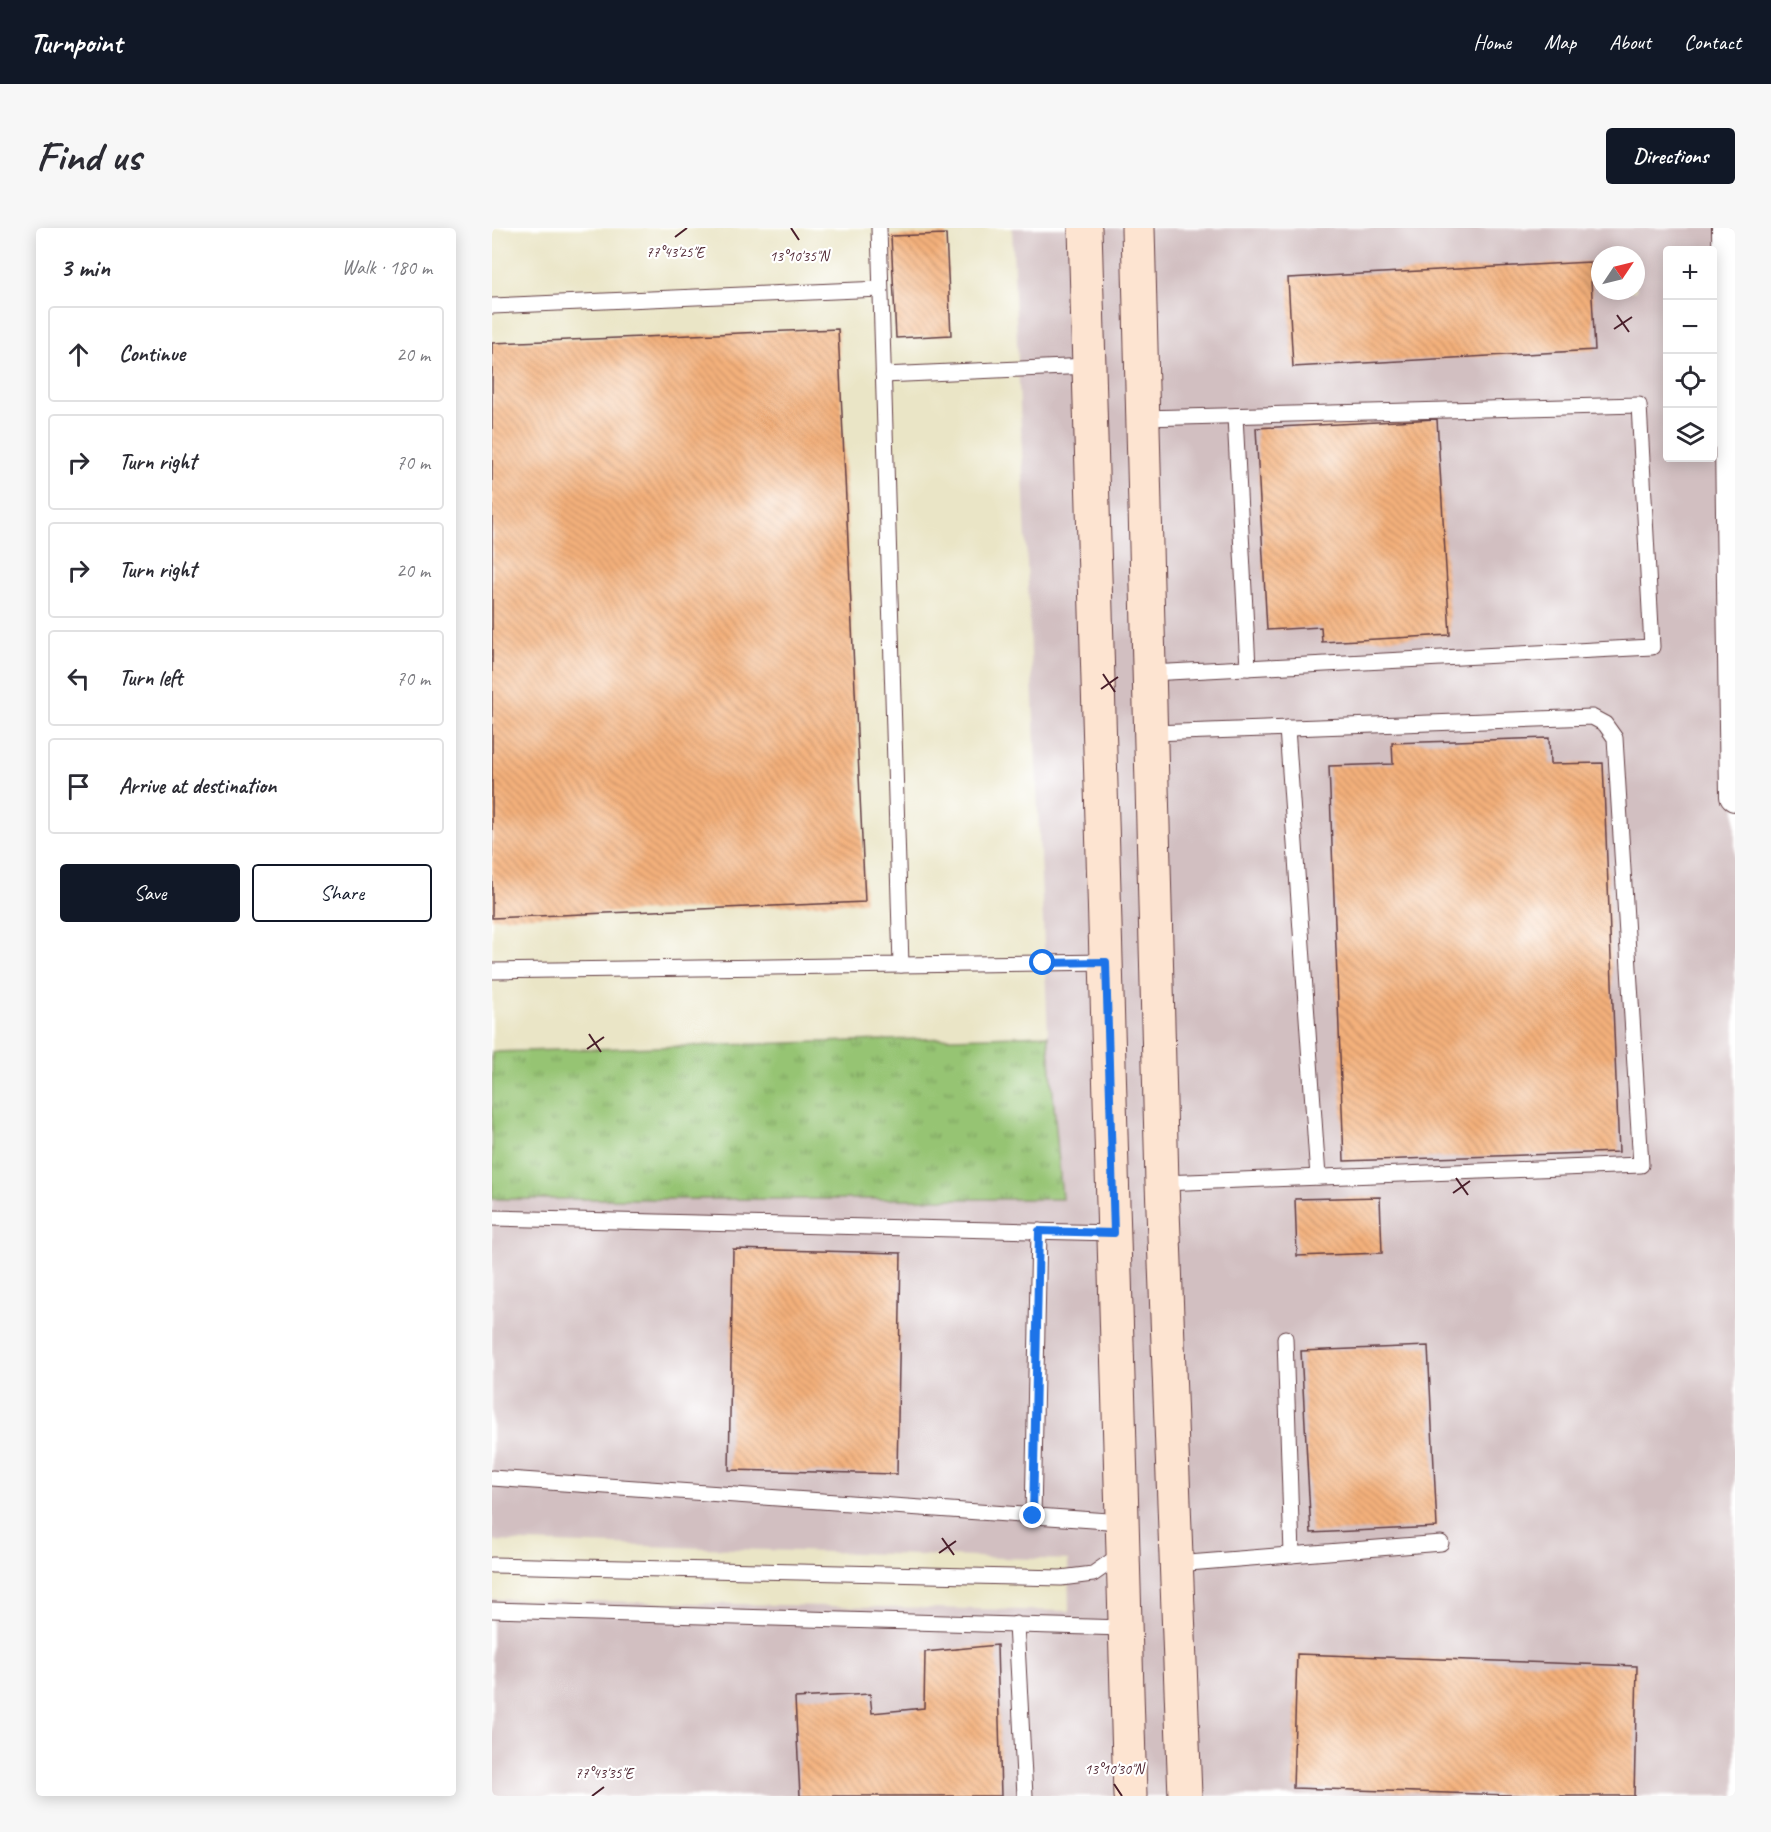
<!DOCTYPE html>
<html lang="en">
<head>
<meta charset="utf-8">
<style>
  body { margin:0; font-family:Caveat,sans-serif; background:#f7f7f7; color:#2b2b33 }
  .controls { position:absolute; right:18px; top:18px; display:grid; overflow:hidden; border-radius:6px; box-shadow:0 3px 15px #0003 }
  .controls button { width:54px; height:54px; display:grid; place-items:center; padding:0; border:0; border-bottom:2px solid #e1e1e2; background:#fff; color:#2b2b33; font:30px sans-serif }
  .compass { position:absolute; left:1099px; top:18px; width:54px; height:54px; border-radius:50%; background:#fff; box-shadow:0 3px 15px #0003; rotate:55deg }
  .stop { position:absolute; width:18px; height:18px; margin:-14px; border:4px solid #1a73e8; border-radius:50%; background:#fff }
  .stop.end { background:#1a73e8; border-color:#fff; box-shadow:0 2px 6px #0008 }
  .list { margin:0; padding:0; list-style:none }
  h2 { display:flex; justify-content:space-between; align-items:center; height:78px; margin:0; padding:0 24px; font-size:26px }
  h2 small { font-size:20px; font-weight:400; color:#7c7c81 }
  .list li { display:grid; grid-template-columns:39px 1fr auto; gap:18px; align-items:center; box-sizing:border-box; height:96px; margin:0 12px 12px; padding:0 12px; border:2px solid #e1e1e2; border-radius:6px }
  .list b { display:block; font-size:22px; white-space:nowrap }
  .list em { font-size:20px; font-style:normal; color:#7c7c81 }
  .actions { display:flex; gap:12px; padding:18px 24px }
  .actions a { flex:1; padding:14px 0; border:2px solid #111827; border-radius:6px; text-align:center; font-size:21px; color:#111827 }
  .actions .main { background:#111827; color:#fff }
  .icon { flex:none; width:33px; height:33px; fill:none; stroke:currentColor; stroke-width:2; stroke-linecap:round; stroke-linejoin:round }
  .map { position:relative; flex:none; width:1243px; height:1568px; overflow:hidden; border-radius:6px }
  header { display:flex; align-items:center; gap:36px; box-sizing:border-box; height:84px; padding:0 30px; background:#111827; color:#fff }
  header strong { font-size:28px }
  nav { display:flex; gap:33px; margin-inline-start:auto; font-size:21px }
  .intro { display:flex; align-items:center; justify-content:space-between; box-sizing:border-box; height:144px; padding:0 36px }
  h1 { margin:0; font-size:42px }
  .button { padding:15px 27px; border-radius:6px; background:#111827; color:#fff; font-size:21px; font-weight:700 }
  main { display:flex; gap:36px; padding:0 36px }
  aside { flex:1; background:#fff; border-radius:6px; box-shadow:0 3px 15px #0003 }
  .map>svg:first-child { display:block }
  .industrial { fill:#d2bfc1; fill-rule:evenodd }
  .grass { fill:url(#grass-tufts); stroke:#70724f; stroke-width:1.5 }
  .building { fill:url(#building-back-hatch) }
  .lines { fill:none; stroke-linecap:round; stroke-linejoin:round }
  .lane-casing { stroke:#623d42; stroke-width:17 }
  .street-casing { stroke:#623d42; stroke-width:32 }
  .secondary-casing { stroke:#623d42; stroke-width:35 }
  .lane { stroke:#fff; stroke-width:15 }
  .street { stroke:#fff; stroke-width:30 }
  .secondary { stroke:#fde4d1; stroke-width:33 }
  .route { stroke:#1a73e8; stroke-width:8 }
  .ticks { fill:none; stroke:#4a1f2b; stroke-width:2 }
  .ticks-label { font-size:15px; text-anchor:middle; fill:#4a1f2b; stroke:#fff; stroke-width:4.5; stroke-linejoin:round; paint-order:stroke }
</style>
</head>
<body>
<header>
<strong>Turnpoint</strong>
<nav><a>Home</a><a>Map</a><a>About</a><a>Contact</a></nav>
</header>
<div class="intro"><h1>Find us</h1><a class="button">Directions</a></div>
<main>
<aside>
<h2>3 min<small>Walk · 180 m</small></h2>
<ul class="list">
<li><svg class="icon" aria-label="ahead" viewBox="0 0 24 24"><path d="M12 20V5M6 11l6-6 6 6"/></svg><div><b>Continue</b></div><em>20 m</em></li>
<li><svg class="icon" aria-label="right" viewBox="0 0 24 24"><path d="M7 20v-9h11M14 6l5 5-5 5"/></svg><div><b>Turn right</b></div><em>70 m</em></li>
<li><svg class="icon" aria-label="right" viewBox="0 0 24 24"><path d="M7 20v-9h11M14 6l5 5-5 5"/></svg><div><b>Turn right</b></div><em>20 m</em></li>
<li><svg class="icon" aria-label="left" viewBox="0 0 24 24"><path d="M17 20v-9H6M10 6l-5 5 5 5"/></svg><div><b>Turn left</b></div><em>70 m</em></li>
<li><svg class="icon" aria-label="arrive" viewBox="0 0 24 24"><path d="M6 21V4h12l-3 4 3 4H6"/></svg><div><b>Arrive at destination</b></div></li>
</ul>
<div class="actions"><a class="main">Save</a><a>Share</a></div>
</aside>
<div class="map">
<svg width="1243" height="1568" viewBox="0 0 1243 1568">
  <defs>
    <pattern id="grass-tufts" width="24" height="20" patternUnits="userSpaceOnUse" patternTransform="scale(1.5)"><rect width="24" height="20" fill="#96c473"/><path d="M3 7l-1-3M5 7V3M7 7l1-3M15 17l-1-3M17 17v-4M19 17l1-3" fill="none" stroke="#7c9f5f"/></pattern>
    <pattern id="building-back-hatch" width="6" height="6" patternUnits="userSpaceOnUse" patternTransform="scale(1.5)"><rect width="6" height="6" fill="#f4b17b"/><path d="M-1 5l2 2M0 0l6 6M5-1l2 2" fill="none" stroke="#c88f65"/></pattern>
  </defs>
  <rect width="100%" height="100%" fill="#fff"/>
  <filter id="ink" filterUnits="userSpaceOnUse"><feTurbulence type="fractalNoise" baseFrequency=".0167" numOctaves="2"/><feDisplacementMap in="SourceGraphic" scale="12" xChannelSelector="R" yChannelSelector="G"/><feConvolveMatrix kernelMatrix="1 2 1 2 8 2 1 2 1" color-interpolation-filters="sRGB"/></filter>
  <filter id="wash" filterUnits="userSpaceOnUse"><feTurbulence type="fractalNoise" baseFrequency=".008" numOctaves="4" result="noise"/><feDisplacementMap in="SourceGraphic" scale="24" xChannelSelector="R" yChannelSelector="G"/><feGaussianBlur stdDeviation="1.35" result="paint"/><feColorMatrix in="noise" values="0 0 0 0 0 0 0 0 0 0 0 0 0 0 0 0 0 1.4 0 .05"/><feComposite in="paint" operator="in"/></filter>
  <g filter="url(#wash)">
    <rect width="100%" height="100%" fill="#eae5c6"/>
    <!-- industrial -->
    <path class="industrial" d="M 520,0 L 1243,0 L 1243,1568 L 0,1568 L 0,1371 L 577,1383 L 576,1332 L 0,1313 L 0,971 L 570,971 L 556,807 ZM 1176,22 L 1220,22 L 1220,230 L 1176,230 ZM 1108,27 L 1144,27 L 1144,63 L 1108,63 Z"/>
    <!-- grass -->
    <path class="grass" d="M 556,807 L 570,971 L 0,971 L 0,824 Z"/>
    <g id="blocks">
      <!-- building -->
      <g class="building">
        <path d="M 454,6 L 459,107 L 404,110 L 399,8 Z"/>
        <path d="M 1098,34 L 1103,122 L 801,139 L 796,50 Z"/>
        <path d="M 346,101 L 373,674 L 0,690 L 0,115 Z"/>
        <path d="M 945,191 L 958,407 L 830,414 L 829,399 L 775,402 L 764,200 Z"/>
        <path d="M 1057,510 L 1058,536 L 1111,535 L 1127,924 L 852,933 L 837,538 L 901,536 L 900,515 Z"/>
        <path d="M 888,969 L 890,1025 L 805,1028 L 803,971 Z"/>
        <path d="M 241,1021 L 409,1025 L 405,1246 L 237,1242 Z"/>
        <path d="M 936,1118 L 945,1299 L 819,1305 L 809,1123 Z"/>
        <path d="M 505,1417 L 509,1568 L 308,1568 L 303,1470 L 378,1466 L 380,1485 L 432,1480 L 433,1424 Z"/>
        <path d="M 805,1426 L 1145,1438 L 1142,1568 L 1050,1568 L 801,1560 Z"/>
      </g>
    </g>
  </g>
  <g filter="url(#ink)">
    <use href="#blocks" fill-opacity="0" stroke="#623d42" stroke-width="1.5"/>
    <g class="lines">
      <!-- lane casing -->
      <g class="lane-casing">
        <g id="lane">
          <path d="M 0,78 L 388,61"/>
          <path d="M 391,147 L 597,138"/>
          <path d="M 743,188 L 756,440"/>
          <path d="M 651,190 L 1147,177 L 1160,419 L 658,445"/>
          <path d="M 795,500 L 826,949"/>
          <path d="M 660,505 L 1100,489 L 1113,496 L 1123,510 L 1149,937 L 670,955"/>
          <path d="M 409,737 L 614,734"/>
          <path d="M 0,743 L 409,737 L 387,0"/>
          <path d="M 0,990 L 622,1005"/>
          <path d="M 793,1110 L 800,1327"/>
          <path d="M 0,1250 L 630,1294"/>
          <path d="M 541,1288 L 547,1003"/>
          <path d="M 684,1336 L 949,1315"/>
          <path d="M 0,1337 L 569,1350 L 601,1346 L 631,1325"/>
          <path d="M 0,1382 L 633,1400"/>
          <path d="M 524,1396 L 533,1568"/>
        </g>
      </g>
      <!-- street casing -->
      <g class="street-casing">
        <path id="street" d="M 1235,0 L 1243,568"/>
      </g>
      <!-- secondary casing -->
      <g class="secondary-casing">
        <g id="secondary">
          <path d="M 593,0 L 638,1568"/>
          <path d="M 646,0 L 670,955 L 693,1568"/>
        </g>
      </g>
      <!-- lane -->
      <use href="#lane" class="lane"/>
      <!-- street -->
      <use href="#street" class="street"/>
      <!-- secondary -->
      <use href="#secondary" class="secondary"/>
    </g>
  </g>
  <g class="lines" filter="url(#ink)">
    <!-- route -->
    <path class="route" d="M 541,1288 L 547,1003 L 622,1005 L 614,734 L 551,735"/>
  </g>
  <!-- ticks -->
  <path class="ticks" d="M 299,0 L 307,12M 183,9 L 195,0M 1125,87 L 1137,104M 1122,101 L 1140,89M 611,446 L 623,464M 609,461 L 626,449M 97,806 L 109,824M 95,821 L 112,809M 964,950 L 976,967M 961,965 L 978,953M 450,1310 L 462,1327M 447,1325 L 464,1313M 622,1556 L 630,1568M 100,1568 L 112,1559"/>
  <g class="ticks-label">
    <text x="183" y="29">77°43'25"E</text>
    <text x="307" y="33">13°10'35"N</text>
    <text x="622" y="1546">13°10'30"N</text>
    <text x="112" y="1550">77°43'35"E</text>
  </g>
</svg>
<div class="controls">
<button>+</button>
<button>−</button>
<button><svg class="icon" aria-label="locate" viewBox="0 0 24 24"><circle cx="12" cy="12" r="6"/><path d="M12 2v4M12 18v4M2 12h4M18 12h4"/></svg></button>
<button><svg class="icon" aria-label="layers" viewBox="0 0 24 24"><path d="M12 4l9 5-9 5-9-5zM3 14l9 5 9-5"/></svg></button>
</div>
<svg class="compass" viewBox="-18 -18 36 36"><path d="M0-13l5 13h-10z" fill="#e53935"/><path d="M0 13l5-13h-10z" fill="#7c7c81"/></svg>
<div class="stop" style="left:551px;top:735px"></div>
<div class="stop end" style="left:541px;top:1288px"></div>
</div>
</main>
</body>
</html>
